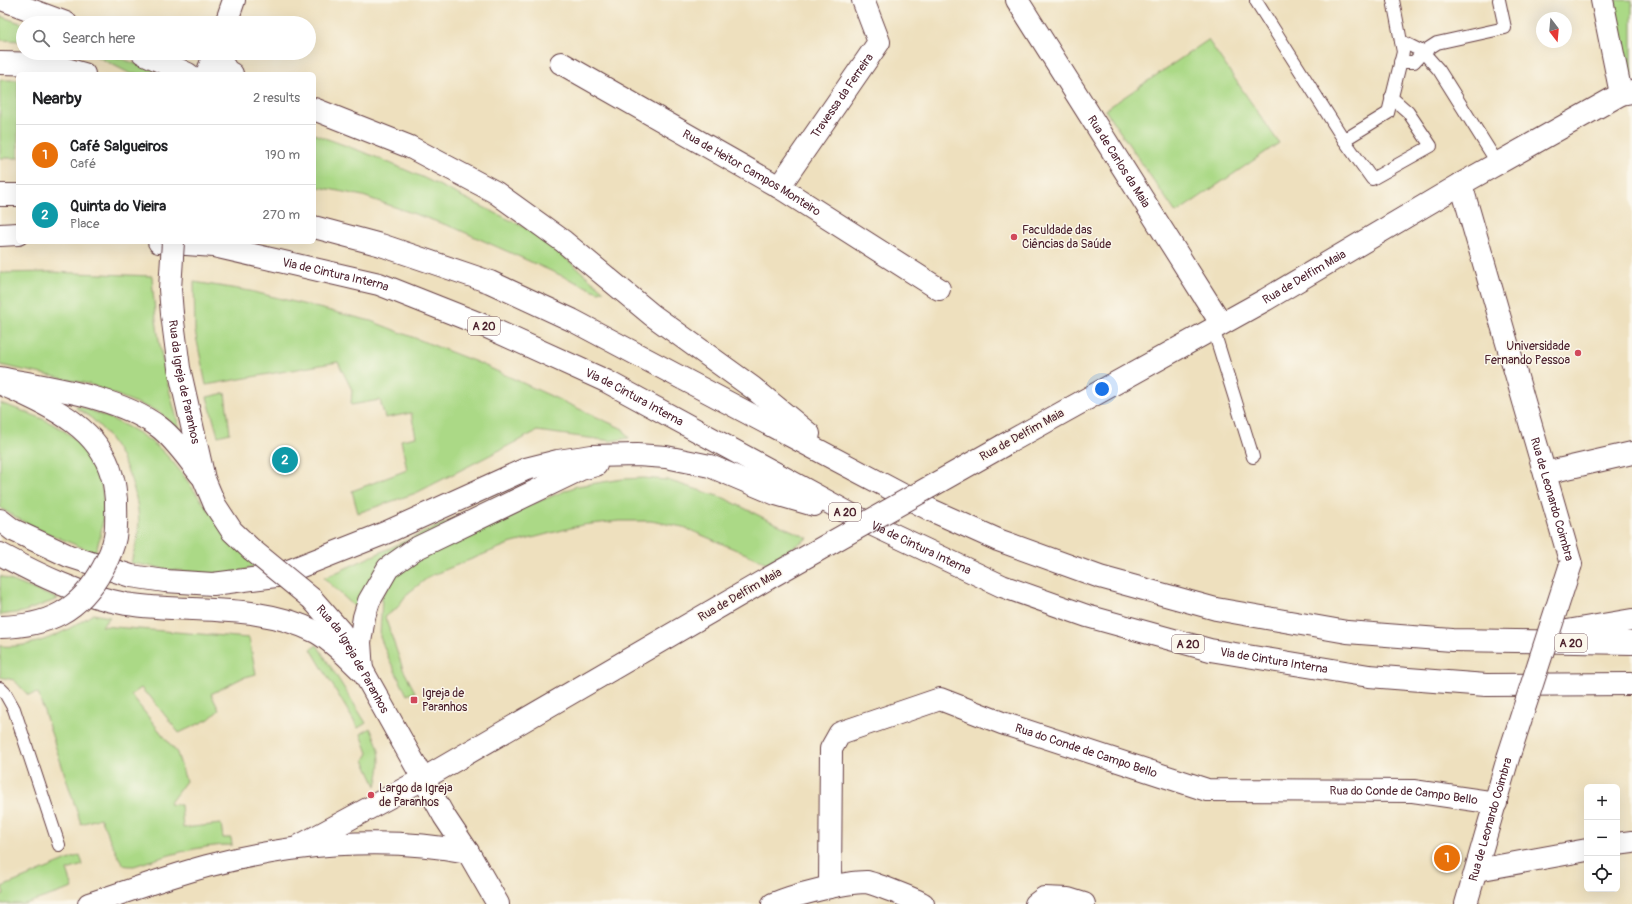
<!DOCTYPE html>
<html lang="en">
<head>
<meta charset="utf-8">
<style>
  body { margin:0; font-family:Pangolin,sans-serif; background:#f2f2f2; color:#202124 }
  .controls { position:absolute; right:12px; bottom:12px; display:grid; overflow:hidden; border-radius:6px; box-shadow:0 4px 16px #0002 }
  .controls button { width:36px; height:36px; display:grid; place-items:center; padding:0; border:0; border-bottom:1px solid #e0e0e0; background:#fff; color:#202124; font:20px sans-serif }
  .compass { position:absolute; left:1536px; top:12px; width:36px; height:36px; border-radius:50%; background:#fff; box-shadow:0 4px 16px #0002; rotate:164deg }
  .you { position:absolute; left:1102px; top:389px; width:14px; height:14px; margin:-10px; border:3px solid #fff; border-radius:50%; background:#1a73e8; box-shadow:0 0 0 6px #1a73e833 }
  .badge { display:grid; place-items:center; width:26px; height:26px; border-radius:50%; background:#d1495b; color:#fff; font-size:13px; font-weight:700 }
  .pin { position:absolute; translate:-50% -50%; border:2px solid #fff; box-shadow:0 1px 4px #0006 }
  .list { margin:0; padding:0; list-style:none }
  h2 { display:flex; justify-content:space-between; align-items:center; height:52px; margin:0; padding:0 16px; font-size:17px }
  h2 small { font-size:13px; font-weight:400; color:#757577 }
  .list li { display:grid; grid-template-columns:26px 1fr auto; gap:12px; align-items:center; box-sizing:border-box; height:60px; padding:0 16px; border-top:1px solid #e0e0e0 }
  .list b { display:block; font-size:15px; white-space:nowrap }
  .list p { margin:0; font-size:13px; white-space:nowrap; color:#757577 }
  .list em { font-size:13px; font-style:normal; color:#757577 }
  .icon { flex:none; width:22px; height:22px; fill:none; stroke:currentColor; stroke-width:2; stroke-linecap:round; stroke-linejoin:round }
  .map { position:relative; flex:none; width:1632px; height:904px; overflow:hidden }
  .search { position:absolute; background:#fff; box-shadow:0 4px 16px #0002; left:16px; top:16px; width:300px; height:44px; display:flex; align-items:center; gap:10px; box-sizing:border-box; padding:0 14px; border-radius:22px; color:#757577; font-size:15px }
  .panel { position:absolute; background:#fff; box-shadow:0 4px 16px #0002; left:16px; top:72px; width:300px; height:172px; border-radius:6px }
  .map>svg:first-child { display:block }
  .green { fill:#abd986; stroke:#7a7c58 }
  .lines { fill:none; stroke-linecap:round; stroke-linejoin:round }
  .service-casing { stroke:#633c41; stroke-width:14 }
  .minor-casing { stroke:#633c41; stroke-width:24 }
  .tertiary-casing { stroke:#633c41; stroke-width:24 }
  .secondary-casing { stroke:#633c41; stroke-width:24 }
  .motorway-casing { stroke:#633c41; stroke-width:24 }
  .service { stroke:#fff; stroke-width:12 }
  .minor { stroke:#fff; stroke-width:22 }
  .tertiary { stroke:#fff; stroke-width:22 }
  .secondary { stroke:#fff; stroke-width:22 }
  .motorway { stroke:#fff; stroke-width:22 }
  .minor-bridge-casing { stroke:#633c41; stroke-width:24; stroke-linecap:butt }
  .secondary-bridge-casing { stroke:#633c41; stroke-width:24; stroke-linecap:butt }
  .motorway-bridge-casing { stroke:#633c41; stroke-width:24; stroke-linecap:butt }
  .minor-bridge { stroke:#fff; stroke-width:22 }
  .secondary-bridge { stroke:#fff; stroke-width:22 }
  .motorway-bridge { stroke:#fff; stroke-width:22 }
  .poi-dot { fill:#d1495b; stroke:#fbf7ec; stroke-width:1.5 }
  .labels { text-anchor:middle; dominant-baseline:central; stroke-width:3; stroke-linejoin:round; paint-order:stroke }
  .shield { fill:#fbf7ec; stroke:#7f6065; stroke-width:1 }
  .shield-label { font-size:11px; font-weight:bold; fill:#4a1f2b }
  .street-label { font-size:12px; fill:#4a1f2b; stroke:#fbf7ec }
  .poi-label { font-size:12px; fill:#4a1f2b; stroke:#fbf7ec; text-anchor:start }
</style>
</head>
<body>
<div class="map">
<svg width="1632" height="904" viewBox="0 0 1632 904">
  <rect width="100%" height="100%" fill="#fbf7ec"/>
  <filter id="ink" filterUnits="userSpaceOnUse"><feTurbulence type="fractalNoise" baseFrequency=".025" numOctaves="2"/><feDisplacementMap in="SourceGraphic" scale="8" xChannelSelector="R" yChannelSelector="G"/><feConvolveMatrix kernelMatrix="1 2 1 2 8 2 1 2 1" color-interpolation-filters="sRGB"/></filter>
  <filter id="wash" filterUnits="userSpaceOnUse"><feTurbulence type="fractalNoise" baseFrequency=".012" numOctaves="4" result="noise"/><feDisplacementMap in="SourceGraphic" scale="16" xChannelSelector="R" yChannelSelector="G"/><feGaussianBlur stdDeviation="0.9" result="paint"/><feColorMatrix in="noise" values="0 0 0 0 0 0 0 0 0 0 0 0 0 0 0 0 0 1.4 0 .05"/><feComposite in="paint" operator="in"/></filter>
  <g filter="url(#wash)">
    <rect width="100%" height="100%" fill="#eee0be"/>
    <!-- green -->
    <g class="green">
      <path d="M 1614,0 L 1632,0 L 1632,81 L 1630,82 Z"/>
      <path d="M 0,16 L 23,24 L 23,41 L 0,40 Z"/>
      <path d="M 1208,40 L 1279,143 L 1176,213 L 1105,110 Z"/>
      <path d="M 90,53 L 105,53 L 165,74 L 131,74 Z"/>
      <rect x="0" y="80" width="18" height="78"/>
      <path d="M 314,134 L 371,155 L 422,177 L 524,227 L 549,244 L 604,291 L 598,292 L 455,228 L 363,196 L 314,186 Z"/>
      <path d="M 50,272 L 152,276 C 155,330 165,381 181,432 L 159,412 L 89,384 L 0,365 L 0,273 Z"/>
      <path d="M 194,282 L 250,291 L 371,321 L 479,363 L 623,429 L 629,438 L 611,441 L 537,431 L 416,493 L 358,513 L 352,491 L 407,470 L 401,440 L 416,437 L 411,413 L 385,418 L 380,400 L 351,405 L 352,390 L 338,362 L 206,385 L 195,331 Z"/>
      <path d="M 225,393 L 230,433 L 218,436 L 207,397 Z"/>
      <path d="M 0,403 C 23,411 51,420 70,435 C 107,463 110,513 95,553 L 33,527 L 0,508 Z"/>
      <path d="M 77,405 C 101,415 125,423 146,438 C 172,455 186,480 204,504 C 220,525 238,545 254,566 C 229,582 161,568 131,563 C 133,554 136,545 138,536 C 144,492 116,428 76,408 Z"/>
      <path d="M 644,478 L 667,480 L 724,498 L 764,518 L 808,538 L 767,563 L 683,527 L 651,521 L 619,521 L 582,525 L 509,544 L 430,576 L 407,594 L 397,608 L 385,617 L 403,669 L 415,692 L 407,695 L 389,659 L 380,637 L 382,596 L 395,574 L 425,555 L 510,513 L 577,486 L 623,479 Z"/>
      <path d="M 513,492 L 399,549 L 357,609 L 324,578 Z"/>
      <path d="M 0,576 L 58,599 L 23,612 L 0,615 Z"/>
      <path d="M 93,614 L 110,617 L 102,626 L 249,638 L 256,674 L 242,678 L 211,694 L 219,710 L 209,719 L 179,733 L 148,694 L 147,695 L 141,688 L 131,695 L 177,753 L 186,781 L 169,804 L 181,805 L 183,828 L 221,824 L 223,838 L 231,838 L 232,845 C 197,845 166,856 134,866 C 131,866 126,866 124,865 C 118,860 105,827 100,818 L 81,824 L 38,693 L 28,695 L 14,680 L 0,677 L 0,646 C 34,649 66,632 93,614 Z"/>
      <path d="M 317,645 L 366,723 L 358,728 L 311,649 Z"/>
      <path d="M 370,728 C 382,751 382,762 376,786 L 364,760 L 368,753 L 361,734 Z"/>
      <path d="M 80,855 L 83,865 L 67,870 L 73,888 L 25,904 L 0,904 L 0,895 L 4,894 L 2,887 Z"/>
    </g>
  </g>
  <g filter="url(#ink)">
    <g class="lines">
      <!-- service casing -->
      <g class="service-casing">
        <g id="service">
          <path d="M 1256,1 L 1344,140 L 1388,113 L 1403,52 L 1393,0"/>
          <path d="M 1400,62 L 1414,62 L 1423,52 L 1401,41"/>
          <path d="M 1344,140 L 1372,179 L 1431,146 L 1408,112 L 1391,97"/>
          <path d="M 1498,164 L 1439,70 L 1423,52 L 1437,43 L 1505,28 L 1499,0"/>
          <path d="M 1213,328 L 1253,457"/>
          <path d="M 0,688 L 5,693 L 14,709 L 59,845"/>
        </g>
      </g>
      <!-- minor casing -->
      <g class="minor-casing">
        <g id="minor">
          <path id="s1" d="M 1017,0 L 1221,323"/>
          <path d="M 1602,0 L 1621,94"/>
          <path id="s2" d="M 561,63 L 779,187 L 939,289"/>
          <path id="s3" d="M 1461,184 L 1571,564"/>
          <path id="s4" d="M 779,187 L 879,42 L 863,0"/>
          <path id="s5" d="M 1004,445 L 1265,300 L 1461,184 L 1621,94 L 1632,92"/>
          <path d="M 1545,473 L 1632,453"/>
          <path d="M 423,779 L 767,579"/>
          <path d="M 1617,844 L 1632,842"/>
          <path d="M 1477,870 L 1587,850"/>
          <path id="s6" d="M 830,887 L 831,749 L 840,733 L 940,699 L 1002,723 L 1207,790 L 1413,791 L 1496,803"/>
          <path d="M 773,904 C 793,895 845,882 866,882 C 873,883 915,899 923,904"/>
          <path d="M 1036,904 L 1044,898 L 1068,899 L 1084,904"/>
          <path id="s7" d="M 1466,904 L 1508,758"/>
        </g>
      </g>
      <!-- tertiary casing -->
      <g class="tertiary-casing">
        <g id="tertiary">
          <path d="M 226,23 L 234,0"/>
          <path d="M 207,74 L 215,53"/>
        </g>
      </g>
      <!-- secondary casing -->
      <g class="secondary-casing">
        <g id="secondary">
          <path id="s8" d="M 172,314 L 179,368 L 204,479 L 215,505 L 232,531 L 251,549"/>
          <path d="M 0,378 C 50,388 117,396 159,427 C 174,438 189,460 201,475"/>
          <path d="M 0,554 C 39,575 82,596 126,604 C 190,614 258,602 316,632 C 334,642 348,658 362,671"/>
          <path id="s9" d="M 312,599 L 341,632 L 444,816 L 468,852 L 498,904"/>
          <path d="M 301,845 L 423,779"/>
          <path d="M 89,904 C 128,891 167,877 207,866 C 291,844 383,835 468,852"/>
        </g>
      </g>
      <!-- motorway casing -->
      <g class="motorway-casing">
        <g id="motorway">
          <path d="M 4,0 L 66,23"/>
          <path d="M 143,53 L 188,74"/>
          <path d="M 216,53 L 227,71 L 232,74"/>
          <path d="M 0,63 L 49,64 L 84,74"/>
          <path d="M 314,109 L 410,147 L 495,192 L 563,241 L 652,315 L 753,388 L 809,434"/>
          <path d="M 0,195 L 18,195"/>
          <path d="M 314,227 L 381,245 L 490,282 L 572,320 L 931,510 L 998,540 L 1100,577 L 1216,609 L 1347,632 L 1452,640 L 1632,643"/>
          <path d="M 0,235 L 18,234"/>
          <path id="s10" d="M 159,242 L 214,246 L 379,284 L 485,326 L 606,381 L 852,515 L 1002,586 L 1087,616 L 1210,650 L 1369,676 L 1486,685 L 1632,684"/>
          <path d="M 0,383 C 44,404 98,424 112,476 C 115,484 115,492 116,500"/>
          <path d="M 0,520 L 13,530 L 69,556 L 131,576 L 165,581 L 213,584 L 276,576 L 385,533 L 526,469 L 558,461 L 592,456 L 637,455 L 666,457 L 710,466 L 776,494 L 814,505"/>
          <path d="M 1555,633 L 1632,620"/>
          <path d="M 362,671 L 360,642 L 364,617 L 369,601 L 388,568 L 415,549 L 581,469 L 596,465"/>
        </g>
      </g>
      <!-- service -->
      <use href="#service" class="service"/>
      <!-- minor -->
      <use href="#minor" class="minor"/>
      <!-- tertiary -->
      <use href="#tertiary" class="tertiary"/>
      <!-- secondary -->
      <use href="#secondary" class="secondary"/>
      <!-- motorway -->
      <use href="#motorway" class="motorway"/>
      <!-- minor-bridge casing -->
      <g class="minor-bridge-casing">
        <g id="minor-bridge">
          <path d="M 767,579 L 1004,445"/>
          <path d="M 1508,758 L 1571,564"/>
        </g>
      </g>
      <!-- secondary-bridge casing -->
      <g class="secondary-bridge-casing">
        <g id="secondary-bridge">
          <path d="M 172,314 L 170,289 L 173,242"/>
          <path d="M 251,549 L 312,599"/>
        </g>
      </g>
      <!-- motorway-bridge casing -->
      <g class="motorway-bridge-casing">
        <path id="motorway-bridge" d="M 0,627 C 48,626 80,611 103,568 C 108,559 113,548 115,537 C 117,525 116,512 116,500"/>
      </g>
      <!-- minor-bridge -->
      <use href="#minor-bridge" class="minor-bridge"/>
      <!-- secondary-bridge -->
      <use href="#secondary-bridge" class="secondary-bridge"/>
      <!-- motorway-bridge -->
      <use href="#motorway-bridge" class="motorway-bridge"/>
    </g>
  </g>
  <!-- markers -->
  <g class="poi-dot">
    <circle cx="1014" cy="237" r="4"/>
    <circle cx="1578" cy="353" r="4"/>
    <rect x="410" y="696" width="8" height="8" rx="2"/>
    <circle cx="371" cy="795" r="4"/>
  </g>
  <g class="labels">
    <!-- shield labels -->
    <g class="shield">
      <rect x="468" y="317" width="32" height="18" rx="3"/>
      <rect x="829" y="503" width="32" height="18" rx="3"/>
      <rect x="1555" y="634" width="32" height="18" rx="3"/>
      <rect x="1172" y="635" width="32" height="18" rx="3"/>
    </g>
    <g class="shield-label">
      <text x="484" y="326">A 20</text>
      <text x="845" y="512">A 20</text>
      <text x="1571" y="643">A 20</text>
      <text x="1188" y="644">A 20</text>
    </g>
    <!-- street labels -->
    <g class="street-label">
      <text stroke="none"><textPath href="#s4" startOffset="111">Travessa da Ferreira</textPath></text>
      <text stroke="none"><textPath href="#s1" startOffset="191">Rua de Carlos da Maia</textPath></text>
      <text stroke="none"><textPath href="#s2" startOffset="220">Rua de Heitor Campos Monteiro</textPath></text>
      <text stroke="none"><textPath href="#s10" startOffset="180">Via de Cintura Interna</textPath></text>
      <text stroke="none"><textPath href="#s5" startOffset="344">Rua de Delfim Maia</textPath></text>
      <text stroke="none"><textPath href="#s8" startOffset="69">Rua da Igreja de Paranhos</textPath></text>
      <text stroke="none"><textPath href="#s10" startOffset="504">Via de Cintura Interna</textPath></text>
      <text transform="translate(1022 435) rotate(-29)">Rua de Delfim Maia</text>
      <text stroke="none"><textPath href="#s3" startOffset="328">Rua de Leonardo Coimbra</textPath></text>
      <text stroke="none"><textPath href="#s10" startOffset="828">Via de Cintura Interna</textPath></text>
      <text transform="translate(740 595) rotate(-30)">Rua de Delfim Maia</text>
      <text stroke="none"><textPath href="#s9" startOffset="73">Rua da Igreja de Paranhos</textPath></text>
      <text stroke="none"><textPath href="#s10" startOffset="1200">Via de Cintura Interna</textPath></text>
      <text stroke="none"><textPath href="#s6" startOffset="417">Rua do Conde de Campo Bello</textPath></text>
      <text stroke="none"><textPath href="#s6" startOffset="741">Rua do Conde de Campo Bello</textPath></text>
      <text stroke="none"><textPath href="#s7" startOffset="88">Rua de Leonardo Coimbra</textPath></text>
    </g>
    <!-- poi labels -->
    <g class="poi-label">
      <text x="1022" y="230">Faculdade das<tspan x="1022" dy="14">Ciências da Saúde</tspan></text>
      <text x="1570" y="346" text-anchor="end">Universidade<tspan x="1570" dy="14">Fernando Pessoa</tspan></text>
      <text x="422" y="693">Igreja de<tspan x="422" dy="14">Paranhos</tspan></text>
      <text x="379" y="788">Largo da Igreja<tspan x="379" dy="14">de Paranhos</tspan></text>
    </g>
  </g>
</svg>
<div class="controls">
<button>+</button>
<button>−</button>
<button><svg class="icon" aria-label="locate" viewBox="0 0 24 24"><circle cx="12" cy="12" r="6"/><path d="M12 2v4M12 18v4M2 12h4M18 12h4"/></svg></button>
</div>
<svg class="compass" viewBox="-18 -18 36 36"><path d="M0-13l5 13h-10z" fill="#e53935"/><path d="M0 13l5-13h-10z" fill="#757577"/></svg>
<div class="you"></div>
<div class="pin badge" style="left:1447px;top:858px;background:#e8710a">1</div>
<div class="pin badge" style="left:285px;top:460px;background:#0f9aa8">2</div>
<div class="search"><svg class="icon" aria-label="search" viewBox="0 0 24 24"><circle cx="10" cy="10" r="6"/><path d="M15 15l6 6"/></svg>Search here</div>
<section class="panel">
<h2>Nearby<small>2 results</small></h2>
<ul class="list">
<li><span class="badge" style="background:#e8710a">1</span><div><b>Café Salgueiros</b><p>Café</p></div><em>190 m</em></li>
<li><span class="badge" style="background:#0f9aa8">2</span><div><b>Quinta do Vieira</b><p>Place</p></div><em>270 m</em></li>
</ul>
</section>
</div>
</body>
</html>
